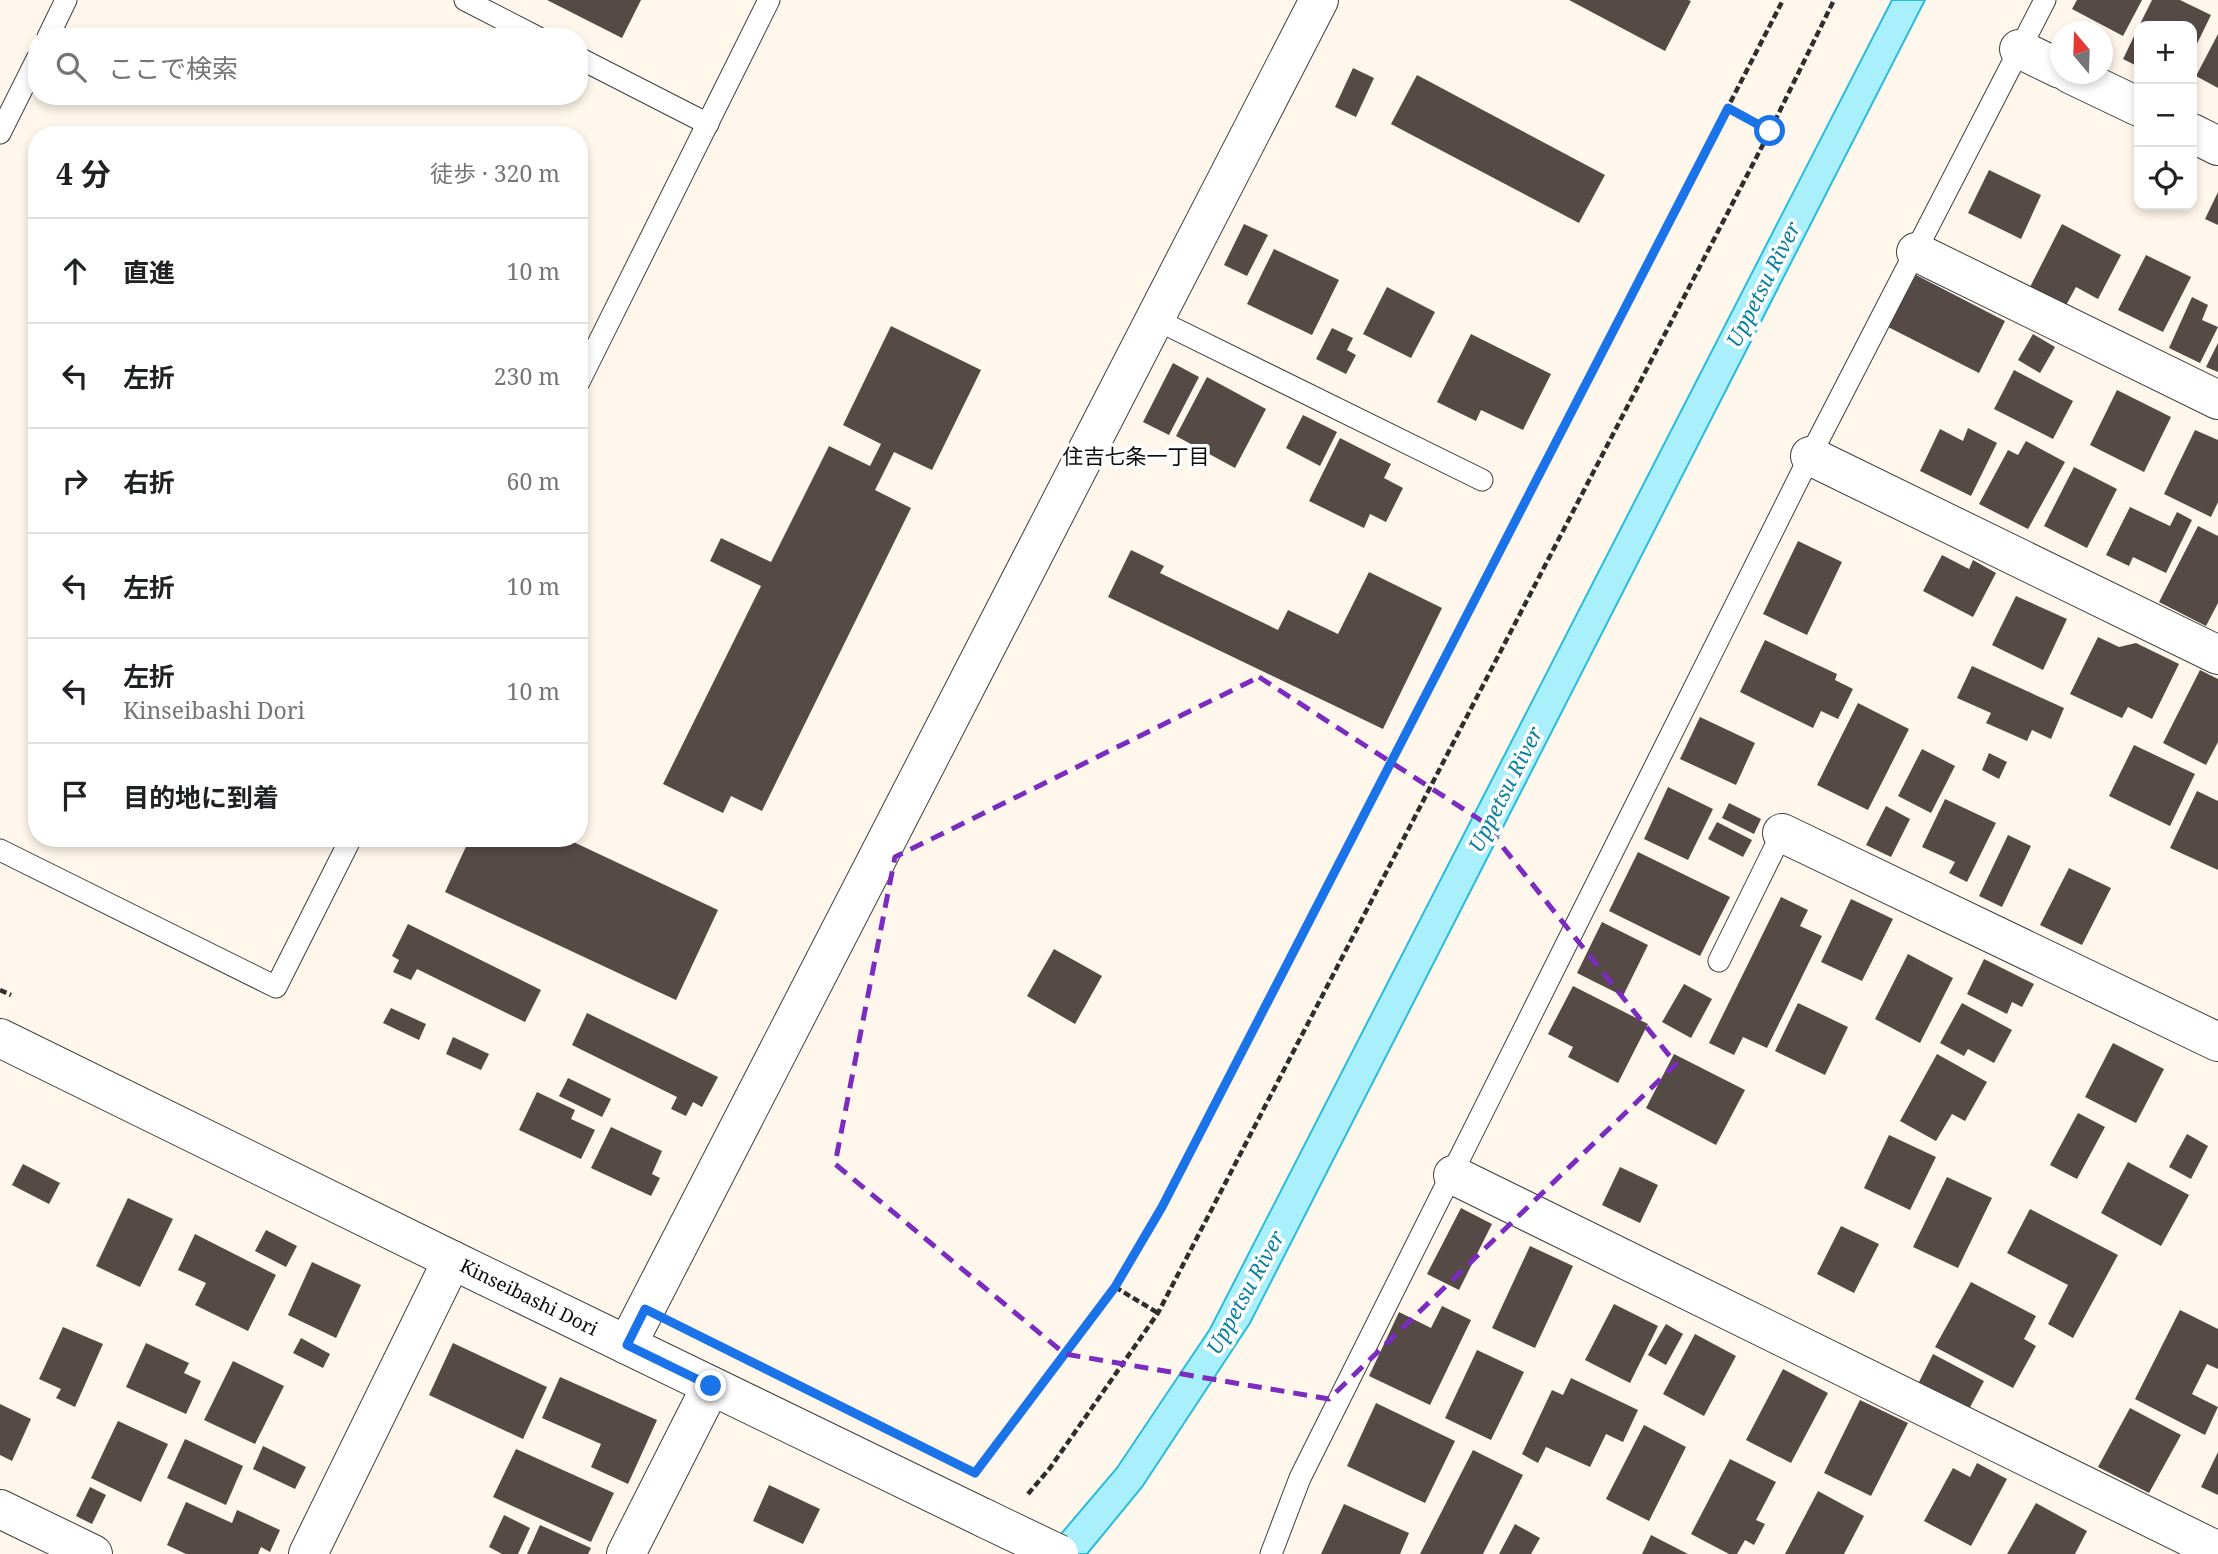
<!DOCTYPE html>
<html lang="ja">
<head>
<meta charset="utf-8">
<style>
  body { margin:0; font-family:"Noto Serif","Noto Sans JP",serif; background:#f2f2f2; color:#202124 }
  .controls { position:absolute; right:21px; top:21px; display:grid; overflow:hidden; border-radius:14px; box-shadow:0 4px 10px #0003 }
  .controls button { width:63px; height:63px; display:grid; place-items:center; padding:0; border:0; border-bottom:2px solid #e0e0e0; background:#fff; color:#202124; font:35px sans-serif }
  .compass { position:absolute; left:2050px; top:21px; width:63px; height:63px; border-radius:50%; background:#fff; box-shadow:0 4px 10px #0003; rotate:341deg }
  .stop { position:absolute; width:21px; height:21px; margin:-16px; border:5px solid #1a73e8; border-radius:50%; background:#fff }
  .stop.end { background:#1a73e8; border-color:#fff; box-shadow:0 2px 7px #0008 }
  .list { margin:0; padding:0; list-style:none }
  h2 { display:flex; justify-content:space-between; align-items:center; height:91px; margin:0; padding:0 28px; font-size:30px }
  h2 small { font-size:23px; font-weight:400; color:#757577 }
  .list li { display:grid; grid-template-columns:46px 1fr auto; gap:21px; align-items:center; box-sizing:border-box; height:105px; padding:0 28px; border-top:2px solid #e0e0e0 }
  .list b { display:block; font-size:26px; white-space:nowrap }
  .list p { margin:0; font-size:23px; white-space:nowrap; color:#757577 }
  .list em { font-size:23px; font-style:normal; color:#757577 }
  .icon { flex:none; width:38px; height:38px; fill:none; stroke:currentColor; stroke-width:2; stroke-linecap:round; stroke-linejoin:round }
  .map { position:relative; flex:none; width:2218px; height:1554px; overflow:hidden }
  .search { position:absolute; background:#fff; box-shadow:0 4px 10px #0003; left:28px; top:28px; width:560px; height:77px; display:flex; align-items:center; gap:18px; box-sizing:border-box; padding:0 24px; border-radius:28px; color:#757577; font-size:26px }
  .panel { position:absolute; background:#fff; box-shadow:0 4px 10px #0003; left:28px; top:126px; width:560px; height:721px; border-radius:28px }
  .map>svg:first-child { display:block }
  .water { fill:#a9f0fc; stroke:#29bbdb; stroke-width:2 }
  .building { fill:#564a47 }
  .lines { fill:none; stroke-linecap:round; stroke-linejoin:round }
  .service-casing { stroke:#3f3f3f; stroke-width:23 }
  .minor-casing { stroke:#3f3f3f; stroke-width:40 }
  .tertiary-casing { stroke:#3f3f3f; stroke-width:40 }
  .path { stroke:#2e2e2e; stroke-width:4.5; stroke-dasharray:7 3.5; stroke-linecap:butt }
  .service { stroke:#fff; stroke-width:21 }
  .minor { stroke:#fff; stroke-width:38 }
  .tertiary { stroke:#fff; stroke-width:38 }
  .tertiary-bridge-casing { stroke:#3f3f3f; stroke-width:40; stroke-linecap:butt }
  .tertiary-bridge { stroke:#fff; stroke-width:38 }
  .route { stroke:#1a73e8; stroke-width:9 }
  .marked { fill:none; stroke:#7b2cbf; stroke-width:5; stroke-dasharray:14 9; stroke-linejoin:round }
  .labels { text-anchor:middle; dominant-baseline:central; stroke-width:7; stroke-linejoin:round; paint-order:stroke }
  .street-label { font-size:19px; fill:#0c0c0c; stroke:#fff }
  .water-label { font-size:21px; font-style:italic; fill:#0981a1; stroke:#fff }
  .neighbourhood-label { font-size:21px; fill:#0c0c0c; stroke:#fff }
</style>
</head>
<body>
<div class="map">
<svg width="2218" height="1554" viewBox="0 0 2218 1554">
  <rect width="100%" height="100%" fill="#fff7eb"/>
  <!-- water -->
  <path class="water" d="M 1892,0 L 1925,0 L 1250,1323 L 1142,1487 L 1087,1554 L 1044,1554 L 1117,1468 L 1210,1329 Z"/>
  <!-- building -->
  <g class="building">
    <path d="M 547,0 L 641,0 L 622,38 Z"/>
    <path d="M 1569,0 L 1688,0 L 1691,1 L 1665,51 Z"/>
    <path d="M 2077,0 L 2142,0 L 2123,36 L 2072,9 Z"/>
    <path d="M 2152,0 L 2180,0 L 2211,15 L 2192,54 L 2192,26 L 2139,26 Z"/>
    <path d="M 2139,26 L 2139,67 L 2123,59 Z"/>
    <path d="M 2218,34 L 2218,88 L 2196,76 Z"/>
    <path d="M 1353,68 L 1374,78 L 1356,117 L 1335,107 Z"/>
    <path d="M 1417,75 L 1605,175 L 1579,223 L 1391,124 Z"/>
    <path d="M 1989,170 L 2041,195 L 2021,239 L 1968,213 Z"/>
    <path d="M 2218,192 L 2218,225 L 2205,219 Z"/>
    <path d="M 1244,224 L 1268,235 L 1247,276 L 1224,265 Z"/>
    <path d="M 2062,224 L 2121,255 L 2098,299 L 2076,287 L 2064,309 L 2028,291 Z"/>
    <path d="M 1274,249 L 1339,280 L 1312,335 L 1247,304 Z"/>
    <path d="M 2146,255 L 2191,277 L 2163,332 L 2118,310 Z"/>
    <path d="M 1916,275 L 2005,321 L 1979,373 L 1888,327 Z"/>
    <path d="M 1387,287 L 1435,312 L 1411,358 L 1363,334 Z"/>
    <path d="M 2192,297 L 2208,305 L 2202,320 L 2218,327 L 2200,363 L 2169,348 Z"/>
    <path d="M 891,326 L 981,370 L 932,470 L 894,452 L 875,490 L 911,508 L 762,811 L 731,796 L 723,813 L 663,784 L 761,586 L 710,561 L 721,538 L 771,562 L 829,446 L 870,466 L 881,444 L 843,425 Z"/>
    <path d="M 1332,328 L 1353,338 L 1347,350 L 1356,355 L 1346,374 L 1316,359 Z"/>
    <path d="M 1471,334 L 1551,374 L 1523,430 L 1481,410 L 1476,421 L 1437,402 Z"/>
    <path d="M 2033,334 L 2055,347 L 2040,373 L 2018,360 Z"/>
    <path d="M 2218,343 L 2218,372 L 2206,367 Z"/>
    <path d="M 1173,363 L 1199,377 L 1169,435 L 1143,422 Z"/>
    <path d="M 2014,370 L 2073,401 L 2053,439 L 1994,409 Z"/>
    <path d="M 1207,377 L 1266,409 L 1235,468 L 1176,436 Z"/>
    <path d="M 2117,390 L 2171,417 L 2144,472 L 2090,445 Z"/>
    <path d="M 1303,415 L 1337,432 L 1320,466 L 1286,448 Z"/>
    <path d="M 1968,428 L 1997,443 L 1971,496 L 1920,471 L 1940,429 L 1963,441 Z"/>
    <path d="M 2195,430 L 2218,440 L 2218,502 L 2211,517 L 2164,494 Z"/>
    <path d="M 1340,438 L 1391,464 L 1384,478 L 1403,488 L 1386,522 L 1370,514 L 1364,528 L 1309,501 Z"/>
    <path d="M 2026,441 L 2065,462 L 2028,529 L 1979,504 L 2008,450 L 2018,455 Z"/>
    <path d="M 2074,467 L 2117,489 L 2087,548 L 2044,526 Z"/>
    <path d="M 2130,507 L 2170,526 L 2177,512 L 2192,520 L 2166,573 L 2133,557 L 2129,566 L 2106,555 Z"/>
    <path d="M 2198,526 L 2218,536 L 2218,603 L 2206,626 L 2159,602 Z"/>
    <path d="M 1798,541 L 1842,562 L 1807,635 L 1763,614 Z"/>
    <path d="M 1131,550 L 1164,566 L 1160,573 L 1278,630 L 1288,610 L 1338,634 L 1369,572 L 1442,608 L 1383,729 L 1108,597 Z"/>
    <path d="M 1942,555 L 1969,569 L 1973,560 L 1996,573 L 1973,617 L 1923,591 Z"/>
    <path d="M 2016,596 L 2067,619 L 2043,670 L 1992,645 Z"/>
    <path d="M 2098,637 L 2119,647 L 2136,643 L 2179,664 L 2152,719 L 2128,707 L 2122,718 L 2070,694 Z"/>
    <path d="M 1765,640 L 1837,674 L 1835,680 L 1853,689 L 1838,719 L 1821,711 L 1813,728 L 1740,692 Z"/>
    <path d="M 1972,666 L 2064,708 L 2051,739 L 2032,730 L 2027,741 L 1986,723 L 1991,713 L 1957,698 Z"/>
    <path d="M 2200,670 L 2218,679 L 2218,742 L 2206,765 L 2163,743 Z"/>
    <path d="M 1858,703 L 1909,729 L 1868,810 L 1817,785 Z"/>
    <path d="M 1700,717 L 1755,743 L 1736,785 L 1680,759 Z"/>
    <path d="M 2134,745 L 2195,774 L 2170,826 L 2109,796 Z"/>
    <path d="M 1922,749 L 1955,766 L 1931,813 L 1898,796 Z"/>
    <path d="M 1989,753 L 2007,762 L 1999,779 L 1982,770 Z"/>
    <path d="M 1668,787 L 1713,809 L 1688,860 L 1644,839 Z"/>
    <path d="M 2197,791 L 2218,801 L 2218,870 L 2170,848 Z"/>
    <path d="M 1945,799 L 1996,823 L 1967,882 L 1949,873 L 1955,862 L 1922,847 Z"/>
    <path d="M 1729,803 L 1761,819 L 1754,834 L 1722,818 Z"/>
    <path d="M 1886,806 L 1910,819 L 1891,857 L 1866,845 Z"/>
    <path d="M 1717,822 L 1752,840 L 1743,857 L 1708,839 Z"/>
    <path d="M 2008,835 L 2031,846 L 2002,907 L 1979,896 Z"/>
    <path d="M 470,838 L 565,838 L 718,910 L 676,1000 L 445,892 Z"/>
    <path d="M 1638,852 L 1730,897 L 1700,956 L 1609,911 Z"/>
    <path d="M 2069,868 L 2111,888 L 2082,945 L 2040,925 Z"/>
    <path d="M 1781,897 L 1808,910 L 1800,926 L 1822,936 L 1767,1048 L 1743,1037 L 1734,1055 L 1709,1043 Z"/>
    <path d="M 1851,899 L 1893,919 L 1862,981 L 1821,962 Z"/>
    <path d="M 1602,922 L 1648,945 L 1623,996 L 1577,973 Z"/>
    <path d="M 408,924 L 541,990 L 525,1022 L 417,969 L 411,980 L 393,972 L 399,960 L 392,956 Z"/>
    <path d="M 1054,949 L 1102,976 L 1075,1024 L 1027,996 Z"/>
    <path d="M 1908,954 L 1953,978 L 1920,1043 L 1875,1019 Z"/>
    <path d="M 1984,959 L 2034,984 L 2022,1007 L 2012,1002 L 2007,1014 L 1967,994 Z"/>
    <path d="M 1684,984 L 1712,999 L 1691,1038 L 1662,1022 Z"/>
    <path d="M 1573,986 L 1648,1024 L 1618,1083 L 1568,1057 L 1573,1047 L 1548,1034 Z"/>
    <path d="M 1798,1003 L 1848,1027 L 1825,1075 L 1775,1051 Z"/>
    <path d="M 1962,1003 L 2012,1030 L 1994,1063 L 1968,1049 L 1964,1056 L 1940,1043 Z"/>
    <path d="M 391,1008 L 426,1024 L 419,1040 L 383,1023 Z"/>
    <path d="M 587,1013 L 718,1077 L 702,1107 L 693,1102 L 686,1116 L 671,1109 L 677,1097 L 572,1045 Z"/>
    <path d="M 453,1037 L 489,1054 L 481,1070 L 446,1054 Z"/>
    <path d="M 2113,1043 L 2164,1069 L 2136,1123 L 2085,1097 Z"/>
    <path d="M 1674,1054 L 1745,1090 L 1716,1145 L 1646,1108 Z"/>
    <path d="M 1937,1054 L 1987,1082 L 1965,1121 L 1952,1114 L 1936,1141 L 1900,1121 Z"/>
    <path d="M 568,1078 L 611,1099 L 602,1117 L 559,1096 Z"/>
    <path d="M 537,1092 L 575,1110 L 571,1119 L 595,1130 L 581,1159 L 519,1130 Z"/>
    <path d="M 2078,1113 L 2105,1127 L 2077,1179 L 2050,1165 Z"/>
    <path d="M 611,1127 L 662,1151 L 652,1174 L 660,1178 L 651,1196 L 591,1168 Z"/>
    <path d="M 2187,1134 L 2208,1146 L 2191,1179 L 2169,1167 Z"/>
    <path d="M 1889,1135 L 1936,1157 L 1910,1210 L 1864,1188 Z"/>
    <path d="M 2128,1162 L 2189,1195 L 2161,1246 L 2101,1213 Z"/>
    <path d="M 23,1164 L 60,1183 L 49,1204 L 12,1185 Z"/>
    <path d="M 1620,1167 L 1658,1185 L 1640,1223 L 1602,1205 Z"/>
    <path d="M 1947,1177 L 1992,1198 L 1958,1268 L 1913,1247 Z"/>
    <path d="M 128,1198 L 173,1219 L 140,1287 L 96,1266 Z"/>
    <path d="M 1461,1208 L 1492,1224 L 1459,1290 L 1427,1274 Z"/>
    <path d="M 2030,1209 L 2118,1255 L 2073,1338 L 2048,1324 L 2068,1285 L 2007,1253 Z"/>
    <path d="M 1841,1226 L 1879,1244 L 1854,1293 L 1817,1274 Z"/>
    <path d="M 266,1230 L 297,1246 L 286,1267 L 255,1251 Z"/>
    <path d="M 195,1234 L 276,1275 L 248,1331 L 195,1305 L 206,1283 L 178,1270 Z"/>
    <path d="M 1530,1246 L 1573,1266 L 1535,1348 L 1492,1328 Z"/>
    <path d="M 312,1262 L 361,1285 L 336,1338 L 288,1315 Z"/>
    <path d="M 1971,1282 L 2036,1316 L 2024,1339 L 2036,1346 L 2013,1388 L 1935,1347 Z"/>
    <path d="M 1614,1304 L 1658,1326 L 1630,1383 L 1585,1360 Z"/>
    <path d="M 1442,1306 L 1471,1320 L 1430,1405 L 1369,1376 L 1399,1312 L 1431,1328 Z"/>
    <path d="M 2180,1310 L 2218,1329 L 2218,1369 L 2207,1364 L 2192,1394 L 2218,1407 L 2205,1435 L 2135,1399 Z"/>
    <path d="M 1666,1324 L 1683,1334 L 1666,1365 L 1648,1355 Z"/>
    <path d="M 63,1327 L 103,1344 L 75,1407 L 56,1398 L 61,1389 L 39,1379 Z"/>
    <path d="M 1695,1334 L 1736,1356 L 1704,1416 L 1663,1394 Z"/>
    <path d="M 301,1338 L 330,1354 L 323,1368 L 293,1353 Z"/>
    <path d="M 146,1343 L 189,1363 L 184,1373 L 201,1381 L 186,1414 L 126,1387 Z"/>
    <path d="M 453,1343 L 547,1387 L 523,1439 L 429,1395 Z"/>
    <path d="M 1477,1350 L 1524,1372 L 1491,1440 L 1445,1418 Z"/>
    <path d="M 1933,1354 L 1984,1381 L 1968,1411 L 1918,1384 Z"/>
    <path d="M 233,1361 L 284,1386 L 255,1444 L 204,1420 Z"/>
    <path d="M 1783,1369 L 1828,1393 L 1791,1463 L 1746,1440 Z"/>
    <path d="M 560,1377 L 657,1420 L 628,1484 L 591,1467 L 601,1444 L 542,1418 Z"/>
    <path d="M 1571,1378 L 1638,1410 L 1623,1442 L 1606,1434 L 1590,1467 L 1546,1447 L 1538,1463 L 1522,1454 L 1552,1390 L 1563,1395 Z"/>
    <path d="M 1860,1400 L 1908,1423 L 1871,1496 L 1824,1473 Z"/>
    <path d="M 1376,1403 L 1455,1441 L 1425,1503 L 1347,1466 Z"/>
    <path d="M 0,1404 L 31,1419 L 12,1461 L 0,1455 Z"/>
    <path d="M 2130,1408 L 2181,1435 L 2149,1493 L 2098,1467 Z"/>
    <path d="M 118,1421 L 168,1444 L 141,1502 L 91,1478 Z"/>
    <path d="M 1644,1425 L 1686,1447 L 1649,1521 L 1606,1499 Z"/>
    <path d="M 185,1439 L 243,1466 L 226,1505 L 167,1478 Z"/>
    <path d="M 263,1446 L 306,1467 L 295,1489 L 253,1469 Z"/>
    <path d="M 516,1449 L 614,1493 L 591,1542 L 493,1497 Z"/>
    <path d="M 1473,1450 L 1523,1475 L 1483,1554 L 1420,1554 Z"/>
    <path d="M 2218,1452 L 2218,1495 L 2201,1487 Z"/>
    <path d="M 1730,1459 L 1776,1482 L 1756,1520 L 1765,1524 L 1754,1545 L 1745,1540 L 1737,1554 L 1729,1554 L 1691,1534 Z"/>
    <path d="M 1977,1463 L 2007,1479 L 1971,1546 L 1924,1521 L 1953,1468 L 1970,1477 Z"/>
    <path d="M 769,1485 L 820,1509 L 803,1544 L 753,1521 Z"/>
    <path d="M 90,1487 L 106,1495 L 92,1524 L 76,1516 Z"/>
    <path d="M 1818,1491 L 1864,1516 L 1844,1554 L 1785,1554 Z"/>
    <path d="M 186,1502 L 232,1523 L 237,1510 L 280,1530 L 270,1552 L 261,1547 L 258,1554 L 186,1554 L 167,1545 Z"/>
    <path d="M 2036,1503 L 2087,1531 L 2075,1554 L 2007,1554 Z"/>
    <path d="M 1344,1504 L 1409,1533 L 1400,1554 L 1321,1554 Z"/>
    <path d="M 504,1515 L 530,1528 L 518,1554 L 502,1554 L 489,1547 Z"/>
    <path d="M 1515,1524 L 1540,1538 L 1531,1554 L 1499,1554 Z"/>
    <path d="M 540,1525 L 591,1548 L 588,1554 L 527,1554 Z"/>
    <path d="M 1651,1535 L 1688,1554 L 1642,1554 Z"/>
  </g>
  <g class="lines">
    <!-- service casing -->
    <g class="service-casing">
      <g id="service">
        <path d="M 465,0 L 537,37"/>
        <path d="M 48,37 L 66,0"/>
        <path d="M 579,58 L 708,124"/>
        <path d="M 0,133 L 37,59"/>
        <path d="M 1155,319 L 1482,480"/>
        <path d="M 579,382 L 769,0"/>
        <path d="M 0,850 L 276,987 L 351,838"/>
        <path d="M 1719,961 L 1782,833"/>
        <path d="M 1271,1554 L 1300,1478 L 1810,456 L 2045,0"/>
      </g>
    </g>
    <!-- minor casing -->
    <g class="minor-casing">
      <g id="minor">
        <path d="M 2019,49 L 2060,69"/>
        <path d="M 2070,74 L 2139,107"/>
        <path d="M 2192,133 L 2218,146"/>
        <path d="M 1916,252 L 2218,400"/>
        <path d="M 1810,456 L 2218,655"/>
        <path d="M 1782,833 L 2218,1042"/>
        <path d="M 1453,1175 L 2218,1551"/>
        <path d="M 627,1345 L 1319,0"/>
        <path d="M 0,1509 L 93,1554"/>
        <path d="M 308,1554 L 452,1260"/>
        <path d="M 626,1554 L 711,1386"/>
      </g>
    </g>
    <!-- tertiary casing -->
    <g class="tertiary-casing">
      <path id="tertiary" d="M 0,1038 L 452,1260 L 984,1518"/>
    </g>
    <!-- path -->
    <g class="path">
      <path d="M 1728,108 L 1770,131"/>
      <path d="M 0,990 L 11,995"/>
      <path d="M 1115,1287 L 1158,1313"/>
      <path d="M 977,1470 L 1115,1287 L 1162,1207 L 1783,0"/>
      <path d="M 1028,1494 L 1050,1468 L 1158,1313 L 1770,131 L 1834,0"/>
    </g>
    <!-- service -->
    <use href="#service" class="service"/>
    <!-- minor -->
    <use href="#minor" class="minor"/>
    <!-- tertiary -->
    <use href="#tertiary" class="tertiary"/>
    <!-- tertiary-bridge casing -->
    <g class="tertiary-bridge-casing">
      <path id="tertiary-bridge" d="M 984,1518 L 1059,1554"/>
    </g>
    <!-- tertiary-bridge -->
    <use href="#tertiary-bridge" class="tertiary-bridge"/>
  </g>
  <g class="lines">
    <!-- route -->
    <path class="route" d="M 711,1386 L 627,1345 L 645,1309 L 975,1473 L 1115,1287 L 1162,1207 L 1728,108 L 1770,131"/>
  </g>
  <!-- marked area -->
  <path class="marked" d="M 1259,677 L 1482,821 L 1676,1064 L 1329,1399 L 1065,1354 L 835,1164 L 895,857 Z"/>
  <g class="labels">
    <!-- street labels -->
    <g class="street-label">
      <text transform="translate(529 1297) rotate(26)">Kinseibashi Dori</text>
    </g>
    <!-- water labels -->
    <g class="water-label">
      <text transform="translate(1763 284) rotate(-63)">Uppetsu River</text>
      <text transform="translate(1505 789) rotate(-63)">Uppetsu River</text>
      <text transform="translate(1245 1292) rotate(-61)">Uppetsu River</text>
    </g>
    <!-- neighbourhood labels -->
    <g class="neighbourhood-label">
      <text x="1136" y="456">住吉七条一丁目</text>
    </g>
  </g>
</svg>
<div class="controls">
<button>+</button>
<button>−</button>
<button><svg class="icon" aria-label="locate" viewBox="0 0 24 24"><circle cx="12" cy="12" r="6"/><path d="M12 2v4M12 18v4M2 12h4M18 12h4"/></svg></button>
</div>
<svg class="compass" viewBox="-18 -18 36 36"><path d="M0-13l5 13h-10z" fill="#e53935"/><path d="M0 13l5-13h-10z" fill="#757577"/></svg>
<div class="stop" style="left:1770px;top:131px"></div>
<div class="stop end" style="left:711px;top:1386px"></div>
<div class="search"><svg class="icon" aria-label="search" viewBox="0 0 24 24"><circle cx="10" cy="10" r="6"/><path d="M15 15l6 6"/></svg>ここで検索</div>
<section class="panel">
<h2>4 分<small>徒歩 · 320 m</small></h2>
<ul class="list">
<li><svg class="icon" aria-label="ahead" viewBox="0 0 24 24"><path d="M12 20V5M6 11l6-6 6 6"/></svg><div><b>直進</b></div><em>10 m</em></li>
<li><svg class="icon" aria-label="left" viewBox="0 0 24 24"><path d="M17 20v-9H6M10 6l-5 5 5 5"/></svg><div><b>左折</b></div><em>230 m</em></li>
<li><svg class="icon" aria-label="right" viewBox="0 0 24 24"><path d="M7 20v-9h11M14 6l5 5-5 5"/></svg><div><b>右折</b></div><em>60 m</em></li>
<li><svg class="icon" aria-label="left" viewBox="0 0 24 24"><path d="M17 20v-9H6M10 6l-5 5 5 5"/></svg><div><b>左折</b></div><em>10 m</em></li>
<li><svg class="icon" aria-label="left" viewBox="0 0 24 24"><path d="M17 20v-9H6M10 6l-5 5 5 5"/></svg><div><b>左折</b><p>Kinseibashi Dori</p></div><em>10 m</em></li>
<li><svg class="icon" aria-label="arrive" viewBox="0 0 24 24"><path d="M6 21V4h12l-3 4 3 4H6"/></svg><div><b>目的地に到着</b></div></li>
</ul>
</section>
</div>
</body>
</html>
